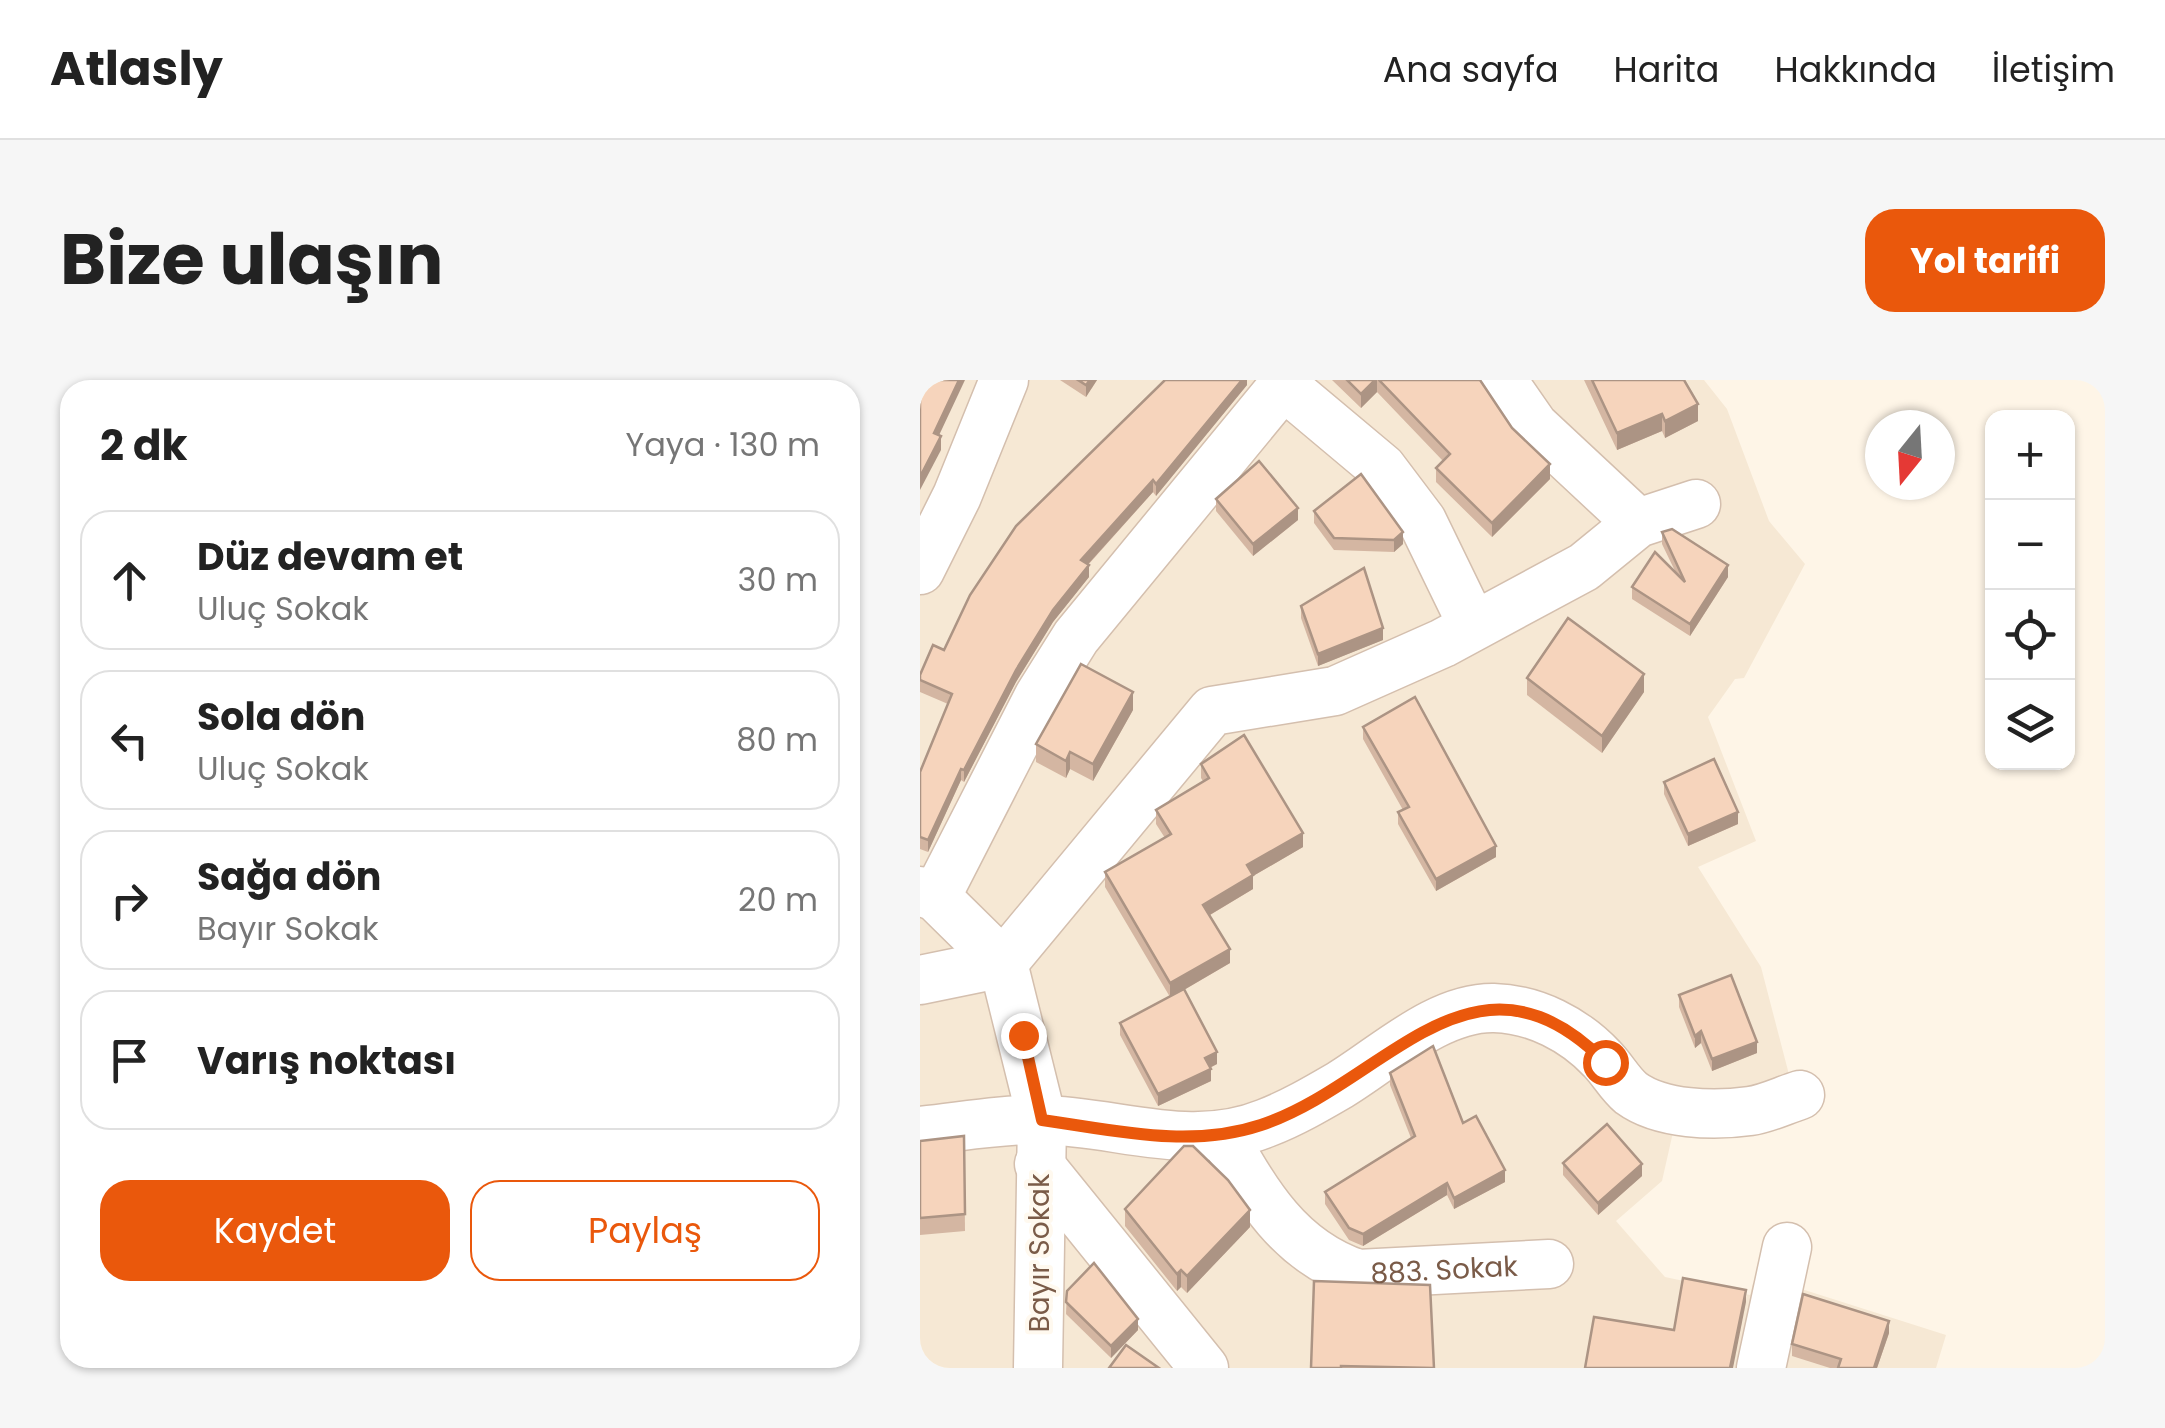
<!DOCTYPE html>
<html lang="tr">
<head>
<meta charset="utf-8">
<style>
  body { margin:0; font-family:Poppins,sans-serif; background:#f6f6f6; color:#222 }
  .controls { position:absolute; right:30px; top:30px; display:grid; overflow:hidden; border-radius:20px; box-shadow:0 2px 8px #0004 }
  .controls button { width:90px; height:90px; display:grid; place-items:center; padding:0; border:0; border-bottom:2px solid #e0e0e0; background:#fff; color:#222; font:50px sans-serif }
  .compass { position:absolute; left:945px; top:30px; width:90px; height:90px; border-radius:50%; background:#fff; box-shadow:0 2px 8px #0004; rotate:198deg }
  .stop { position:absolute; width:30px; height:30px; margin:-22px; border:8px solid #ea580c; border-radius:50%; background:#fff }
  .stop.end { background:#ea580c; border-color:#fff; box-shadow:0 2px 10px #0008 }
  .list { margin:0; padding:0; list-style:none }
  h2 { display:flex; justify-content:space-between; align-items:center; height:130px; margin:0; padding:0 40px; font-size:42px }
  h2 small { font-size:32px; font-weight:400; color:#767676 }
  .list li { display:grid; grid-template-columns:65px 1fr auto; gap:30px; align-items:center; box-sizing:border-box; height:140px; margin:0 20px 20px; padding:0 20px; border:2px solid #e0e0e0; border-radius:30px }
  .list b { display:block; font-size:38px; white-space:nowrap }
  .list p { margin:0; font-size:32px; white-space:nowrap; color:#767676 }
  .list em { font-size:32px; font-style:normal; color:#767676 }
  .actions { display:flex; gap:20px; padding:30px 40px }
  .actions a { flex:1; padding:22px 0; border:2px solid #ea580c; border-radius:30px; text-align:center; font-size:35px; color:#ea580c }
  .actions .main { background:#ea580c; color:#fff }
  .icon { flex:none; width:55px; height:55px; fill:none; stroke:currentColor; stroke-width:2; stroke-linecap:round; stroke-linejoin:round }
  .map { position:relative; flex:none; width:1185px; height:988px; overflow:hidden; border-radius:30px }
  header { display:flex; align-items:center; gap:60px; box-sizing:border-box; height:140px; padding:0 50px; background:#fff; border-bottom:2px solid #e0e0e0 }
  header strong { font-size:48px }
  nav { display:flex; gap:55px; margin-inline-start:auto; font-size:35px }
  .intro { display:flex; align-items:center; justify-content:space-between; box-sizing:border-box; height:240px; padding:0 60px }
  h1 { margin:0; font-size:70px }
  .button { padding:25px 45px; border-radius:30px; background:#ea580c; color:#fff; font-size:35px; font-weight:700 }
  main { display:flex; gap:60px; padding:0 60px }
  aside { flex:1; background:#fff; border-radius:30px; box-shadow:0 2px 8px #0004 }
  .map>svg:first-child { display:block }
  .residential { fill:#f6e8d4 }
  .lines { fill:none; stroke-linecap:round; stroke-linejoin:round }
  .minor-casing { stroke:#d4bfae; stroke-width:51 }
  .minor { stroke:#fff; stroke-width:48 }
  .wall { fill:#d4b6a2 }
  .shaded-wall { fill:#ac9484 }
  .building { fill:#f6d4bc; stroke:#ac9484; stroke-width:2.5 }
  .route { stroke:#ea580c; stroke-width:12 }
  .labels { text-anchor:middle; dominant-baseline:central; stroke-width:8; stroke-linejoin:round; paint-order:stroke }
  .street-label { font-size:28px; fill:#7a5b48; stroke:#fff9ef }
</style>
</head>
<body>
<header>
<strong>Atlasly</strong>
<nav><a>Ana sayfa</a><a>Harita</a><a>Hakkında</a><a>İletişim</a></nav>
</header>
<div class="intro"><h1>Bize ulaşın</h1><a class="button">Yol tarifi</a></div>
<main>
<aside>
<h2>2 dk<small>Yaya · 130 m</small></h2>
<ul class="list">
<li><svg class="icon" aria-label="ahead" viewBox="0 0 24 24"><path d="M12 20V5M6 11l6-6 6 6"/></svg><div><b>Düz devam et</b><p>Uluç Sokak</p></div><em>30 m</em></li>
<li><svg class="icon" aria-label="left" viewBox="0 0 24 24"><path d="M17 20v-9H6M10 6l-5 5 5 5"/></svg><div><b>Sola dön</b><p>Uluç Sokak</p></div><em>80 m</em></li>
<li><svg class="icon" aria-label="right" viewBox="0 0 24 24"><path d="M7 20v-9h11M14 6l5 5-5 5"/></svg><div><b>Sağa dön</b><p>Bayır Sokak</p></div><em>20 m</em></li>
<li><svg class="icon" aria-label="arrive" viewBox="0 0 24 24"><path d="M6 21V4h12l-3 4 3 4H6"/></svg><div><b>Varış noktası</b></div></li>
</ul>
<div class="actions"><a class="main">Kaydet</a><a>Paylaş</a></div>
</aside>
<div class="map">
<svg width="1185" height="988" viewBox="0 0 1185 988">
  <rect width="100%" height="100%" fill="#fef5e7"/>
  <!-- residential -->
  <path class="residential" d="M 0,0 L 784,0 L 807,29 L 849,141 L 885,184 L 824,298 L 815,299 L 788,337 L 836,461 L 778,487 L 841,587 L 879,733 L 756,739 L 742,801 L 696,841 L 745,897 L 830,915 L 833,903 L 872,906 L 1026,955 L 1016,988 L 0,988 Z"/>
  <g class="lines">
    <!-- minor casing -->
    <g class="minor-casing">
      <g id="minor">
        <path d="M 582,0 L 614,46 L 718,143"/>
        <path d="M 0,190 L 37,116 L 84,0"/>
        <path d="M 0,511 L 16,517 L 83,583"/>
        <path d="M 16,517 L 119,316 L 156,257 L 356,14 L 369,10 L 462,88 L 502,141 L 553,246"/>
        <path d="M 83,583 L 122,740 L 118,988"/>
        <path d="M 0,600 L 83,583 L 292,331 L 415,311 L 523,263 L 664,187 L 718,143 L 776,124"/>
        <path d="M 0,751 C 40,747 81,739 121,740 C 197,741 270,774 346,743 C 372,733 396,719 420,705 C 466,677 518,627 574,628 C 615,629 655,650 682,679 C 692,689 700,704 711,713 C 741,735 794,736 830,731 C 846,729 864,720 880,715"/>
        <path id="s1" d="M 303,755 C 337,815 369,871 438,894 L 629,884"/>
        <path d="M 119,784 L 284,988"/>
        <path d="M 841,988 L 867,867"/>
      </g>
    </g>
    <!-- minor -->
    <use href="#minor" class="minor"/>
  </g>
  <!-- wall -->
  <g class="wall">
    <path d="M 140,0 L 177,0 L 166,17 Z"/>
    <path d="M 327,0 L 327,5 L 236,116 L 233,112 L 168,185 L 169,197 L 133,242 L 96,302 L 44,402 L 41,400 L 8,472 L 0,469 L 0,392 L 28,324 L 0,312 L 0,295 L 24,270 Z"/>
    <path d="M 412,0 L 560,0 L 592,48 L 630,99 L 572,157 L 516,102 L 516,88 L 523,81 L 457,12 L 441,28 Z"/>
    <path d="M 664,0 L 764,0 L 778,41 L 745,58 L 742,51 L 697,70 Z"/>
    <path d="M 441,94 L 483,164 L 474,172 L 414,170 L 394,143 L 394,131 Z"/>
    <path d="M 296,119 L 378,140 L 333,176 L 296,131 Z"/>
    <path d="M 742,152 L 808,197 L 770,256 L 712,219 L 712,207 L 755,191 L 742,164 Z"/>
    <path d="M 381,226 L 463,260 L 398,286 L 381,238 Z"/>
    <path d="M 607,298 L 724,312 L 682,373 L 607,315 Z"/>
    <path d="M 213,330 L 173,401 L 150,389 L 146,398 L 116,382 L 116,364 Z"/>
    <path d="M 443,347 L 576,477 L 516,511 L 478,444 L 478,432 L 483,430 L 443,359 Z"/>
    <path d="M 281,384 L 383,467 L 333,496 L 333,509 L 290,535 L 310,583 L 264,610 L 297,684 L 290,688 L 291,701 L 238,726 L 200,655 L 200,643 L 250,617 L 185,507 L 185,492 L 245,458 L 236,444 L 236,430 L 283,401 L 281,398 Z"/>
    <path d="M 744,402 L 818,444 L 768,466 L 744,414 Z"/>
    <path d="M 759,615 L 837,673 L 792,691 L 781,663 L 775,668 L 759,627 Z"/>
    <path d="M 470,693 L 543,743 L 585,802 L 534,829 L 527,815 L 443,866 L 429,860 L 405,824 L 405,812 L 491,758 L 470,705 Z"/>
    <path d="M 44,756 L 45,851 L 0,855 L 0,761 Z"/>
    <path d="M 643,783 L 722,796 L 678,835 L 643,795 Z"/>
    <path d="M 205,829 L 330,847 L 267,913 L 261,907 L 257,911 L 205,846 Z"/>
    <path d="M 394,901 L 514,988 L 391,988 Z"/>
    <path d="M 147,911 L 218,950 L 191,978 L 146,934 Z"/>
    <path d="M 969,953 L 957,988 L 910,988 L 872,976 L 872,964 Z"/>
  </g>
  <!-- shaded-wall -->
  <g class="shaded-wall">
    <path d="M 39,0 L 45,0 L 14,66 L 14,53 Z"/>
    <path d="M 170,0 L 177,0 L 166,17 L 166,5 Z"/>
    <path d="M 322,0 L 327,0 L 327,5 L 236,116 L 236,104 Z"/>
    <path d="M 455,0 L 457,0 L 457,12 L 441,28 L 441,14 Z"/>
    <path d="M 778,24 L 778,41 L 745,58 L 745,41 Z"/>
    <path d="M 742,34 L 742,51 L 697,70 L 697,53 Z"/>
    <path d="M 21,56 L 21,70 L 0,110 L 0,97 Z"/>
    <path d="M 630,84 L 630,99 L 572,157 L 572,143 Z"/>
    <path d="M 233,100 L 233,112 L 161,192 L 161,180 Z"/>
    <path d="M 378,128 L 378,140 L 333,176 L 333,164 Z"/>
    <path d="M 483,152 L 483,164 L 474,172 L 474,160 Z"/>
    <path d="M 169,185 L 169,197 L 133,242 L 96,302 L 44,402 L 44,390 L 96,290 L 133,230 Z"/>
    <path d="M 808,185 L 808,197 L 770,256 L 770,244 Z"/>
    <path d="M 463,248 L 463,260 L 398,286 L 398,274 Z"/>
    <path d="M 724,294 L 724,312 L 682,373 L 682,356 Z"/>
    <path d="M 213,312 L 213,330 L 173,401 L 173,384 Z"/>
    <path d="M 150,372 L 150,389 L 146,398 L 146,381 Z"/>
    <path d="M 41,389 L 41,400 L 8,472 L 8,460 Z"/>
    <path d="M 818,432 L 818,444 L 768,466 L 768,454 Z"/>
    <path d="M 383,453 L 383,467 L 333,496 L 333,509 L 283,539 L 283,525 L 327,485 Z"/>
    <path d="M 576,466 L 576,477 L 516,511 L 516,499 Z"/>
    <path d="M 310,569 L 310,583 L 250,618 L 250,603 Z"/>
    <path d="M 781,651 L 781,663 L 775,668 L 775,656 Z"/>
    <path d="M 837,662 L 837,673 L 792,691 L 792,679 Z"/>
    <path d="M 297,672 L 297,684 L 285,690 L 285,678 Z"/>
    <path d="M 291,689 L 291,701 L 238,726 L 238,714 Z"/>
    <path d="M 722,784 L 722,796 L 678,835 L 678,823 Z"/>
    <path d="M 585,790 L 585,802 L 534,829 L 534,818 Z"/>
    <path d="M 527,803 L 527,815 L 443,866 L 443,854 Z"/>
    <path d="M 330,830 L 330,847 L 267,913 L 267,896 Z"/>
    <path d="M 261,890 L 261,907 L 257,911 L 257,894 Z"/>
    <path d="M 826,910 L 826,922 L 813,988 L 810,988 Z"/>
    <path d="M 218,939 L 218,950 L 191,978 L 191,966 Z"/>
    <path d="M 969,941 L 969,953 L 957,988 L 954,988 Z"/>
  </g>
  <!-- building -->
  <g class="building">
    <path d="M 0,0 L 39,0 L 14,53 L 21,56 L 0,97 Z"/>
    <path d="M 158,0 L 170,0 L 166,5 Z"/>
    <path d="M 245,0 L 322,0 L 236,104 L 233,100 L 161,180 L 169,185 L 133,230 L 96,290 L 44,390 L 41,389 L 8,460 L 0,457 L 0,392 L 32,314 L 0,300 L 0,295 L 13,265 L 24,270 L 50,215 L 96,146 Z"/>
    <path d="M 427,0 L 455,0 L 441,14 Z"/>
    <path d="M 459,0 L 560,0 L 592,48 L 630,84 L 572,143 L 516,88 L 530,74 Z"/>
    <path d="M 672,0 L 764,0 L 778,24 L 745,41 L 742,34 L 697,53 Z"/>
    <path d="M 339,81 L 378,128 L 333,164 L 296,119 Z"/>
    <path d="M 441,94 L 483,152 L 474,160 L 414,158 L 394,131 Z"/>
    <path d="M 752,149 L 808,185 L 770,244 L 712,207 L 735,172 L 765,202 L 742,152 Z"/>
    <path d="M 444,188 L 463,248 L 398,274 L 381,226 Z"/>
    <path d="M 648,238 L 724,294 L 682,356 L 607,298 Z"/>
    <path d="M 161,284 L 213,312 L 173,384 L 150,372 L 146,381 L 116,364 Z"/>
    <path d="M 495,317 L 576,466 L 516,499 L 478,432 L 489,427 L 443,347 Z"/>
    <path d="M 324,355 L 383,453 L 327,485 L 333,495 L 283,525 L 310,569 L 250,603 L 185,492 L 251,454 L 236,430 L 289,398 L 281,384 Z"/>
    <path d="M 794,379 L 818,432 L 768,454 L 744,402 Z"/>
    <path d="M 811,595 L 837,662 L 792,679 L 781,651 L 775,656 L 759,615 Z"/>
    <path d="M 264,609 L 297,672 L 285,678 L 291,689 L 238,714 L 200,643 Z"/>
    <path d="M 513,666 L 543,743 L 556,736 L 585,790 L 534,818 L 527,803 L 443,854 L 429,848 L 405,812 L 495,756 L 470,693 Z"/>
    <path d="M 687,744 L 722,784 L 678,823 L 643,783 Z"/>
    <path d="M 44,756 L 45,834 L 0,838 L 0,761 Z"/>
    <path d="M 264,766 L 273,766 L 308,800 L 330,830 L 267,896 L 261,890 L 257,894 L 205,829 Z"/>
    <path d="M 174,883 L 218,939 L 191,966 L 146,922 L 147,911 Z"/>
    <path d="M 763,898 L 826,910 L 810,988 L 665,988 L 674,937 L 754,950 Z"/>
    <path d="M 394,901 L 510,905 L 514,988 L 421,986 L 421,988 L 391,988 Z"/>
    <path d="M 883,914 L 969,941 L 954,988 L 918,988 L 921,979 L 872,964 Z"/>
    <path d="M 206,965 L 239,988 L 189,988 Z"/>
  </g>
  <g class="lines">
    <!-- route -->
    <path class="route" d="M 103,655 L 122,740 C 194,750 269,769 341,745 C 465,704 553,550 685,682"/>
  </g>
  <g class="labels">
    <!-- street labels -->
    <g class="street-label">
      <text transform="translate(119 873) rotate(-90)">Bayır Sokak</text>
      <text stroke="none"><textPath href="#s1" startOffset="285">883. Sokak</textPath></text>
    </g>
  </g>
</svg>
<div class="controls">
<button>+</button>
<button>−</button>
<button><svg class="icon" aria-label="locate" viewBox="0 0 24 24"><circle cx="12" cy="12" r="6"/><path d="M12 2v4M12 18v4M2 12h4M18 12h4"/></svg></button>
<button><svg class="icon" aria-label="layers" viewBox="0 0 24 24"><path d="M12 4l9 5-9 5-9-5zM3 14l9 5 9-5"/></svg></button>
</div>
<svg class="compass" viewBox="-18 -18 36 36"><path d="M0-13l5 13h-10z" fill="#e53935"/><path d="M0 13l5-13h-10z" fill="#767676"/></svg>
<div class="stop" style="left:685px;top:682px"></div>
<div class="stop end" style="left:103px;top:655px"></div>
</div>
</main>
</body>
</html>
